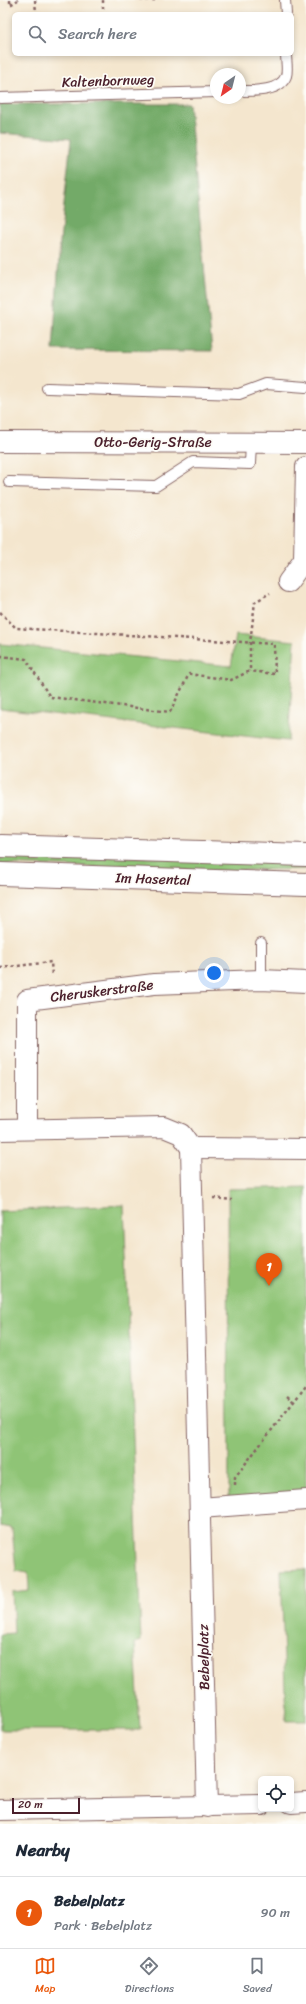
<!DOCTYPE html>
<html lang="en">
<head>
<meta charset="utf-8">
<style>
  body { margin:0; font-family:Sriracha,sans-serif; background:#f2f2f3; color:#1f2937 }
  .controls { position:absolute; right:12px; bottom:12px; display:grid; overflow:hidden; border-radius:6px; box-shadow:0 2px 6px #0003 }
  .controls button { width:36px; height:36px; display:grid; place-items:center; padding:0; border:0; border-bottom:1px solid #e0e1e3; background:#fff; color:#1f2937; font:20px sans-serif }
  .compass { position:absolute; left:210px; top:68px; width:36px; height:36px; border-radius:50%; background:#fff; box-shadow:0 2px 6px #0003; rotate:215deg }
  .scale { position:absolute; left:12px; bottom:10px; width:68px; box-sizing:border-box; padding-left:4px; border:2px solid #4a1f2b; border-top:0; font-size:11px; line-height:14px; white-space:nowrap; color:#4a1f2b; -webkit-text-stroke:3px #fdfcf7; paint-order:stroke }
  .you { position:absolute; left:214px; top:973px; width:14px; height:14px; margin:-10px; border:3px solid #fff; border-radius:50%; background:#1a73e8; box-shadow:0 0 0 6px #1a73e833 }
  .badge { display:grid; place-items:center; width:26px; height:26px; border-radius:50%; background:#ea580c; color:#fff; font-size:13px; font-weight:700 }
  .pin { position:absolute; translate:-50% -33px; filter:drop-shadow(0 1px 2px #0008) }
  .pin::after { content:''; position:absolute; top:21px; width:14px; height:12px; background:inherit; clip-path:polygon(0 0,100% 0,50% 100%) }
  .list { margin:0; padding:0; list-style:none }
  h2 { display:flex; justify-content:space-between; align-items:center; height:52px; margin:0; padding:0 16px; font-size:17px }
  h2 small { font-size:13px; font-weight:400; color:#747a83 }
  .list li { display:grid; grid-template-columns:26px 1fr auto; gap:12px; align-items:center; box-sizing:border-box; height:72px; padding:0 16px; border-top:1px solid #e0e1e3 }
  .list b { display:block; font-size:15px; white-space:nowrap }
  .list p { margin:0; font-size:13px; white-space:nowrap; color:#747a83 }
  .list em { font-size:13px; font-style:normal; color:#747a83 }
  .icon { flex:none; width:22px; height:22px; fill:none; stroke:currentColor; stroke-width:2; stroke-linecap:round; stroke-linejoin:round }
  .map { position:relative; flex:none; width:306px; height:1824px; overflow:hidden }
  .search { position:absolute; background:#fff; box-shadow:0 2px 6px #0003; left:12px; right:12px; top:12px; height:44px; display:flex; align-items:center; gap:10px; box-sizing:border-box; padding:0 14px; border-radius:6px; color:#747a83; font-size:15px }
  .sheet { height:124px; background:#fff }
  nav { display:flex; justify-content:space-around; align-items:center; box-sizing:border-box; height:56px; border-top:1px solid #e0e1e3; background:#fff; font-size:11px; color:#747a83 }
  nav a { display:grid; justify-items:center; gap:2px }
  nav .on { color:#ea580c }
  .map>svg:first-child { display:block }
  .green { fill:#8fc476; stroke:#6c7250 }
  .forest { fill:#73aa67; stroke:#5e6449 }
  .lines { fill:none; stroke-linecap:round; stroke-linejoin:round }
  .service-casing { stroke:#866564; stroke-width:12 }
  .minor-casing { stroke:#866564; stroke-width:22 }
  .secondary-casing { stroke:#866564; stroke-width:24 }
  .path { stroke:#866564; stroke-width:2.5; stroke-dasharray:3 3; stroke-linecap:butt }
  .service { stroke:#fff; stroke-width:10 }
  .minor { stroke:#fff; stroke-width:20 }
  .secondary { stroke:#fff; stroke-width:22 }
  .labels { text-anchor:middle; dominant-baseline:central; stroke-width:3.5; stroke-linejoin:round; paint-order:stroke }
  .street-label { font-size:14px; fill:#4a1f2b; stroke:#fdfcf7 }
</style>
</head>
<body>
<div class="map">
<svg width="306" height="1824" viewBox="0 0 306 1824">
  <rect width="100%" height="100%" fill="#fdfcf7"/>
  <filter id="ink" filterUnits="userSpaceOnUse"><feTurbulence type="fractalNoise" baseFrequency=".025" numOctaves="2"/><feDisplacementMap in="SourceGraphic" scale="8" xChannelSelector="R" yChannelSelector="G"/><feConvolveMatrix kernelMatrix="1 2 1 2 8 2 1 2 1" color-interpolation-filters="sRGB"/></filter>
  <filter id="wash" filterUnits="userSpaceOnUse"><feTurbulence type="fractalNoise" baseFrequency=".012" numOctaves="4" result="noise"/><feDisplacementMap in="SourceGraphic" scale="16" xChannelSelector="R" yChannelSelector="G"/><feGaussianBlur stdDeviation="0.9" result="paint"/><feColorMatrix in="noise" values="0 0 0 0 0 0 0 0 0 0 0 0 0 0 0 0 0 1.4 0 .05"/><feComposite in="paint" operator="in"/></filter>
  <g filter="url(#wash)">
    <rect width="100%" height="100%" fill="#f4e6ce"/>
    <!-- green -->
    <g class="green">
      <path d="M 236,635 L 295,641 L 288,741 L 0,708 L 0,644 L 231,666 Z"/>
      <path d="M 0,854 L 306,861 L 306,869 L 208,871 L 0,864 Z"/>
      <path d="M 306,1187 L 306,1497 L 229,1499 L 228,1189 Z"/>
      <path d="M 124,1205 L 141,1641 L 135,1643 L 140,1730 L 0,1730 L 0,1634 L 14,1633 L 12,1592 L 29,1590 L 28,1573 L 16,1571 L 12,1528 L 0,1526 L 0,1211 Z"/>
      <path d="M 306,1569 L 306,1721 L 286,1721 L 281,1570 Z"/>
    </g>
    <!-- forest -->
    <path class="forest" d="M 0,104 L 189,104 L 212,351 L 53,350 L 60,242 L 71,139 L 0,133 Z"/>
  </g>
  <g filter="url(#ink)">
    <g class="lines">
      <!-- service casing -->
      <g class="service-casing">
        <g id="service">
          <path d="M 285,0 L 286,14"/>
          <path d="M 240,91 C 253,91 280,92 286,76 C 288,70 286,61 286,54"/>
          <path d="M 0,98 L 216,92"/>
          <path d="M 47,388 L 239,394 L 266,384 L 306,387"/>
          <path d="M 9,482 L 156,486 L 193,462 L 250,464 L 251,443"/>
          <path d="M 261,980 L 261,943"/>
        </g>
      </g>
      <!-- minor casing -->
      <g class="minor-casing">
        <g id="minor">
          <path d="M 0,442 L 306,443"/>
          <path d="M 288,582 L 304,560 L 306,467"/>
          <path d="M 27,1129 L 27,1000 L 154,984 L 261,980 L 306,982"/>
          <path d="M 0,1130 L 164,1127 L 181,1134 L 191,1148"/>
          <path d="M 191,1148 L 207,1807"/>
          <path d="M 191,1148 L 306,1149"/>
          <path d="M 200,1508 L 306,1500"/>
          <path d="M 291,1803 L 306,1802"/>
          <path d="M 0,1810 L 261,1805"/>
        </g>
      </g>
      <!-- secondary casing -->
      <g class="secondary-casing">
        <g id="secondary">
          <path d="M 0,846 L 306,855"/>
          <path d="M 0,874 L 306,884"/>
        </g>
      </g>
      <!-- path -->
      <g class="path">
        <path d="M 10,0 L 10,5 L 18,0"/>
        <path d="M 35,0 L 36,13"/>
        <path d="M 103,0 L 103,12"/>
        <path d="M 140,0 L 156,0"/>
        <path d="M 0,612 L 16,628 L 274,644 L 275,674 L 250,671"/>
        <path d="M 0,656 L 26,659 L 50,697 L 170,712 L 189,674 L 231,680 L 250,671 L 250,643 L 255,602 L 270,593"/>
        <path d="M 0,968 L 51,962 L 52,976"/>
        <path d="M 213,1198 L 232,1200"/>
        <path d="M 287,1396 L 293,1401"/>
        <path d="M 235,1485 L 235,1477 L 306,1386"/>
      </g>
      <!-- service -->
      <use href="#service" class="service"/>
      <!-- minor -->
      <use href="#minor" class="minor"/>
      <!-- secondary -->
      <use href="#secondary" class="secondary"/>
    </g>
  </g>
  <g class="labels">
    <!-- street labels -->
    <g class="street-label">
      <text transform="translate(108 81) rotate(-2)">Kaltenbornweg</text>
      <text x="153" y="442">Otto-Gerig-Straße</text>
      <text transform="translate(153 879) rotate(2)">Im Hasental</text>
      <text transform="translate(102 991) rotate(-7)">Cheruskerstraße</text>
      <text transform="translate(204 1657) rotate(-91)">Bebelplatz</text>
    </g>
  </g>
</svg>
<div class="controls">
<button><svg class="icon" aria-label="locate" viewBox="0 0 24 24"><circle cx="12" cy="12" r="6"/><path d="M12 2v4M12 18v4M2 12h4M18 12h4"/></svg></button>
</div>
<svg class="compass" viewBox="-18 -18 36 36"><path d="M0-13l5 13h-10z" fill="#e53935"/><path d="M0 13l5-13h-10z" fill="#747a83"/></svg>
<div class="scale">20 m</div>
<div class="you"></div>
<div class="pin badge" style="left:269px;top:1286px">1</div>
<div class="search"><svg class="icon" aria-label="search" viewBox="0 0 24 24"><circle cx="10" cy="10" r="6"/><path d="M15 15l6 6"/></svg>Search here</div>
</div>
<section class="sheet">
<h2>Nearby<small></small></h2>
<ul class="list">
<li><span class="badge">1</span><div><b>Bebelplatz</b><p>Park · Bebelplatz</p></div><em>90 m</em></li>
</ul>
</section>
<nav>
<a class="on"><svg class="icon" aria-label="map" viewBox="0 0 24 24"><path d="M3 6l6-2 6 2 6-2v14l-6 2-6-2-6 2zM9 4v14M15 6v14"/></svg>Map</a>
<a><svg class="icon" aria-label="directions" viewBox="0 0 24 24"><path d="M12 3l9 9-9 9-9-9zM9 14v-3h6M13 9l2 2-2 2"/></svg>Directions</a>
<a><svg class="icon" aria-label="saved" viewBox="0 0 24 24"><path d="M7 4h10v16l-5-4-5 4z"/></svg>Saved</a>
</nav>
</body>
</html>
